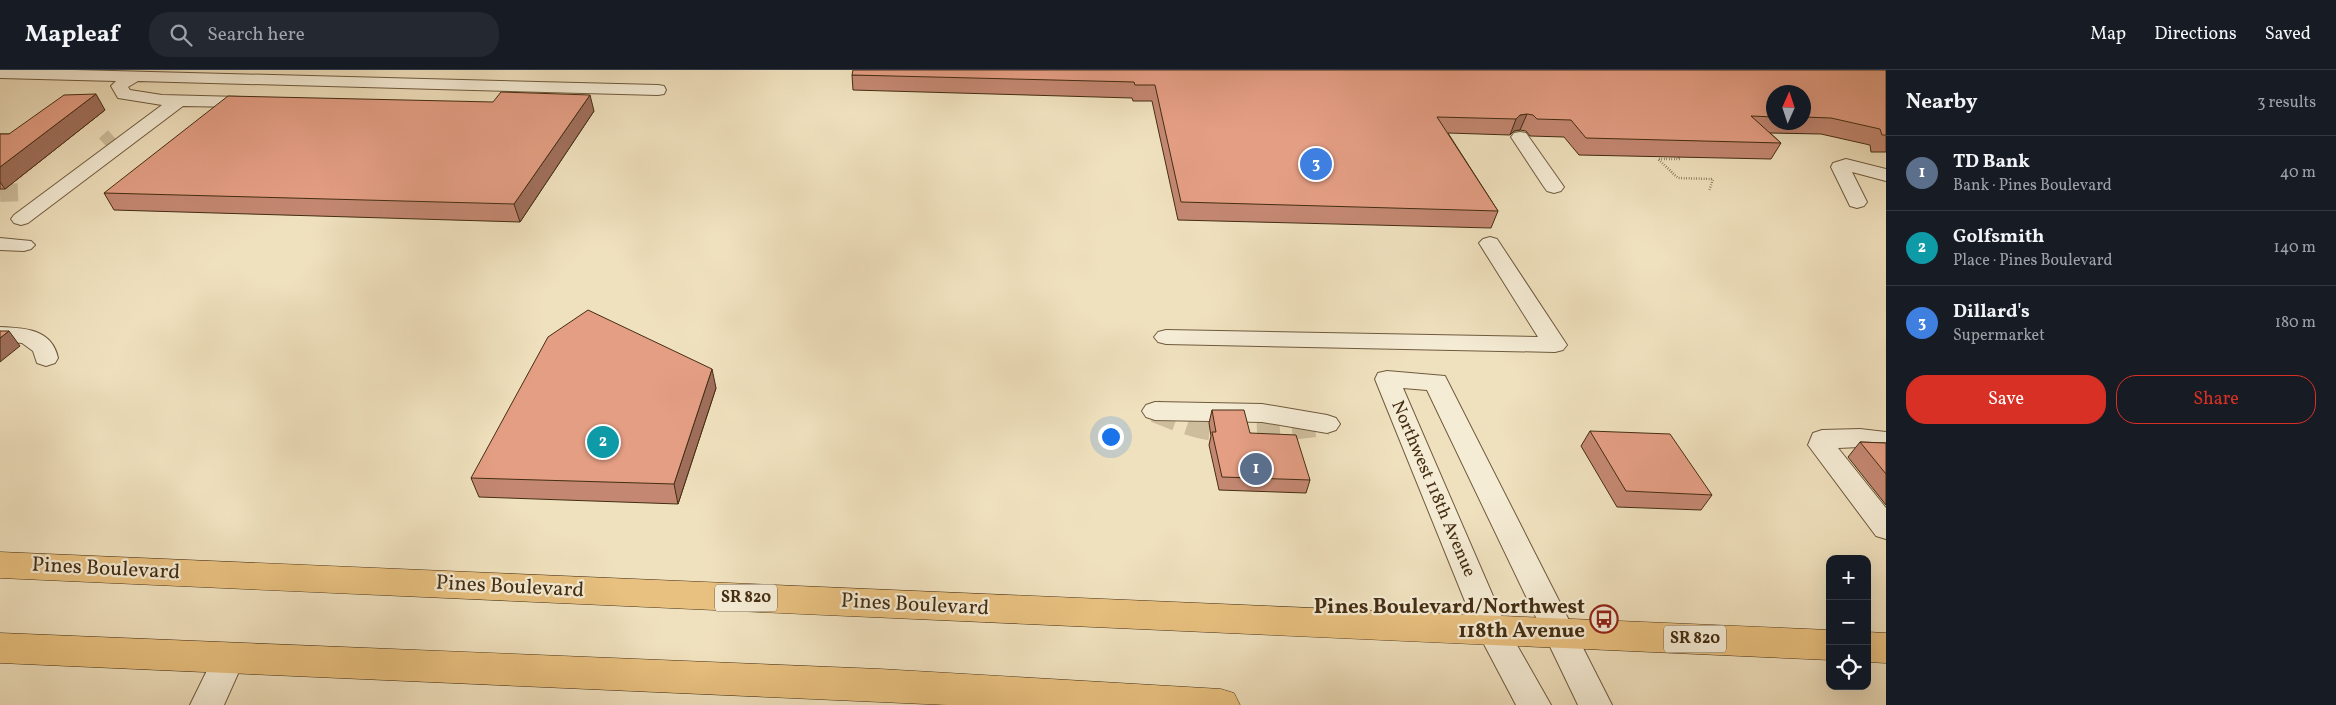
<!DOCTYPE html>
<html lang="en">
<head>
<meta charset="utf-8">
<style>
  body { margin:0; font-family:Vollkorn,serif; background:#242831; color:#f1f3f6 }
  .controls { position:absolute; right:15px; bottom:15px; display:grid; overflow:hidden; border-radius:10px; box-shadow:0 5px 20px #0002 }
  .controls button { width:45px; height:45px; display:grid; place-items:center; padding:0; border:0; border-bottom:1px solid #363941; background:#171b24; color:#f1f3f6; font:25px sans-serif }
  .compass { position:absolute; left:1766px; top:15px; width:45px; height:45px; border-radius:50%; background:#171b24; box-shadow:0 5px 20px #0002; rotate:3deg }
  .you { position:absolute; left:1110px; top:366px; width:18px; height:18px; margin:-12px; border:4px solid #fff; border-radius:50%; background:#1a73e8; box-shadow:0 0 0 8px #1a73e833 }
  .badge { display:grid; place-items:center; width:32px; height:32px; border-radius:50%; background:#d93025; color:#fff; font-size:16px; font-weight:700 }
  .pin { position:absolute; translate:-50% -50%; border:2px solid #fff; box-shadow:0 1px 5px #0006 }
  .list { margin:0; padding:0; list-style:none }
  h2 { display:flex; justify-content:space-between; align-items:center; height:65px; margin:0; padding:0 20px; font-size:21px }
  h2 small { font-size:16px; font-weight:400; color:#9ea1a6 }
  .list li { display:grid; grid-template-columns:32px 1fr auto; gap:15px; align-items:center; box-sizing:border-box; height:75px; padding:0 20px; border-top:1px solid #363941 }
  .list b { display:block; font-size:19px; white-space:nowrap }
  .list p { margin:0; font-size:16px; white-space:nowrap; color:#9ea1a6 }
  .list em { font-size:16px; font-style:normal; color:#9ea1a6 }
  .actions { display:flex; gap:10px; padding:15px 20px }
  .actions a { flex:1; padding:11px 0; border:1px solid #d93025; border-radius:20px; text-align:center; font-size:18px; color:#d93025 }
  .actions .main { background:#d93025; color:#fff }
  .icon { flex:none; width:28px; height:28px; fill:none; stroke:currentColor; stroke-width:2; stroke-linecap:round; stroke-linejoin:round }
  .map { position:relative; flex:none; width:1886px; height:635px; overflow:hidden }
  header { display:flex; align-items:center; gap:30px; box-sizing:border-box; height:70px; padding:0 25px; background:#171b24; border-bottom:1px solid #363941 }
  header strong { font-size:24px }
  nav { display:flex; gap:28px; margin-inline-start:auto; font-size:18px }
  .search { width:350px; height:45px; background:#242831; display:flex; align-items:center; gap:12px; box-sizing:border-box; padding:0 18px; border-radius:20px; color:#9ea1a6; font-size:19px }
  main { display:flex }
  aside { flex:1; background:#171b24 }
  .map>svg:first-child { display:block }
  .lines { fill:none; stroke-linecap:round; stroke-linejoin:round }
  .minor-tunnel-far1 { stroke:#cebd9c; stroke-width:18; stroke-dasharray:18 9; stroke-linecap:butt }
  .minor-tunnel { stroke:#cebd9c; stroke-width:23; stroke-dasharray:23 12; stroke-linecap:butt }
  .minor-casing { stroke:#6f5a3d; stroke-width:2 }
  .highway-casing { stroke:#442d12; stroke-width:1 }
  .path { stroke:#442d12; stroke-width:2.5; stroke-dasharray:0.5 2; stroke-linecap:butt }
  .minor { fill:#f5ecd5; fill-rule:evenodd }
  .highway { fill:#e8c07f; fill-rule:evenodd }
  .wall { fill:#c48872; stroke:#442d12; fill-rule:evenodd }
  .shaded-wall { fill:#a06f5c; stroke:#442d12 }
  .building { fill:#e49e84; stroke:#442d12 }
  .labels { text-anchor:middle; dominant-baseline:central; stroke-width:4.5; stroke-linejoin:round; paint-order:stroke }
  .shield { fill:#f5ecd5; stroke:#79664c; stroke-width:1 }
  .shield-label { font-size:16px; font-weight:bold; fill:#442d12 }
  .street-label { font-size:18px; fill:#442d12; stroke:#f5ecd5 }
  .near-street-label { font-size:21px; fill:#442d12; stroke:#f5ecd5 }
  .near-poi-label { font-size:21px; font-weight:bold; fill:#442d12; stroke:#f5ecd5; text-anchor:end }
</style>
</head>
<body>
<header>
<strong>Mapleaf</strong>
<div class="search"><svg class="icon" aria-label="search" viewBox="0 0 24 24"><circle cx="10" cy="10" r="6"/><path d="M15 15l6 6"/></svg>Search here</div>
<nav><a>Map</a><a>Directions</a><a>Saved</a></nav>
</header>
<main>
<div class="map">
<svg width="1886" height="635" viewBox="0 0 1886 635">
  <rect width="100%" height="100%" fill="#f0e1be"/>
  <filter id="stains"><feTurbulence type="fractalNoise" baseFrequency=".004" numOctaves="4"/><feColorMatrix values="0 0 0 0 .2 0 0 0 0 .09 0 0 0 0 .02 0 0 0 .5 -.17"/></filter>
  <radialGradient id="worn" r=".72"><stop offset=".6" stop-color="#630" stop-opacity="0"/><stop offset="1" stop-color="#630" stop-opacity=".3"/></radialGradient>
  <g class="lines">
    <!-- minor-tunnel-far1 -->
    <g class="minor-tunnel-far1">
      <path d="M 105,75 L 114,67"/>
      <path d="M 0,123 L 27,122"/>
    </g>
    <!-- minor-tunnel -->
    <path class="minor-tunnel" d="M 1155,341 C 1173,348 1191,356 1210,359 C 1249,364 1289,359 1327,354"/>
    <!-- minor casing -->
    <g class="minor-casing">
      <g id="minor">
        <path d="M 0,0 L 74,0 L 658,15 L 664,16 L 666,20 L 664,24 L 658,25 L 138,11 L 128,17 L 130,20 L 162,25 L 240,27 L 246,28 L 249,32 L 246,36 L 240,37 L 183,36 L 28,153 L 21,155 L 14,153 L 11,149 L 14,145 L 162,35 L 118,28 L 111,16 L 116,11 L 0,8 Z"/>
        <path d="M 1520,62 L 1526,63 L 1564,117 L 1561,121 L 1554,123 L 1547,121 L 1544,117 L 1511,67 L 1514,63 Z"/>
        <path d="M 1846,89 L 1886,99 L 1886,111 L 1852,102 L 1867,132 L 1864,136 L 1857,138 L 1850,136 L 1831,97 L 1833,93 Z"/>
        <path d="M 1490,167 L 1497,169 L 1567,275 L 1563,280 L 1555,282 L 1166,274 L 1158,272 L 1154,267 L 1158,262 L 1166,260 L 1538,267 L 1479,173 L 1483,169 Z"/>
        <path d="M 0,168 L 31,171 L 35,175 L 31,179 L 24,181 L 0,180 Z"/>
        <path d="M 0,257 C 25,258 52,259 58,288 L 55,293 L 46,296 L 37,293 L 33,281 L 22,273 L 0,271 Z"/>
        <path d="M 1387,301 L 1445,306 L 1612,635 L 1578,635 L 1427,320 L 1403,318 L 1506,556 L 1551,635 L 1516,635 L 1477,561 L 1375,309 L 1378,303 Z"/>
        <path d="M 1155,332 L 1262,334 L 1327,345 L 1336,348 L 1340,354 L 1336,360 L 1327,363 L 1262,352 L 1155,350 L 1146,347 L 1142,341 L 1146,335 Z"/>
        <path d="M 1860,359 L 1886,362 L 1886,380 L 1860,377 L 1838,378 L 1886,438 L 1886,469 L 1876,466 L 1808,375 L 1813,363 L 1822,360 Z"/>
        <path d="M 229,574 L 240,578 L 245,588 L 224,635 L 190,635 L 218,578 Z"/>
      </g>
    </g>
    <!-- highway casing -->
    <g class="highway-casing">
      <g id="highway">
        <path d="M 0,482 L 1830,560 L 1830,590 L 0,508 Z"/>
        <path d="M 1867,562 L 1886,563 L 1886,593 L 1867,592 Z"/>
        <path d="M 0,563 L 880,599 L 1221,619 L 1234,623 L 1240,635 L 948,635 L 0,593 Z"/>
      </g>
    </g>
    <!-- path -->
    <path class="path" d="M 1675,84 L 1680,89 L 1658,89 L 1678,108 L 1713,109 L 1709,121"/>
    <!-- minor -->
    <use href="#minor" class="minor"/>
    <!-- highway -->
    <use href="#highway" class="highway"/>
  </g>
  <!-- wall -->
  <g class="wall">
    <path d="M 1886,0 L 1886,82 L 1871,82 L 1870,75 L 1821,64 L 1770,63 L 1781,73 L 1771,89 L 1579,85 L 1564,67 L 1530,66 L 1526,61 L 1520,60 L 1514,61 L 1510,65 L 1448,63 L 1498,141 L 1491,158 L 1178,150 L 1152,31 L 1133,31 L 1132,28 L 853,20 L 852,5 ZM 1774,22 L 1804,22 L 1804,52 L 1774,52 Z"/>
    <path d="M 105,40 L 5,119 L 0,119 L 0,64 L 9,64 Z"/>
    <path d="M 594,41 L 520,152 L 114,140 L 104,123 Z"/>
    <path d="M 716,318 L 678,434 L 479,427 L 471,408 Z"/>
    <path d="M 1212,340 L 1250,363 L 1310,410 L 1306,423 L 1219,420 L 1209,375 L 1211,366 L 1209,353 Z"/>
    <path d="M 1590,361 L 1712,425 L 1701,440 L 1617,437 L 1581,376 Z"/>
    <path d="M 1860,372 L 1886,373 L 1886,435 L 1848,387 Z"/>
  </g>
  <!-- shaded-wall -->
  <g class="shaded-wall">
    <path d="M 96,24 L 105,40 L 5,119 L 0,112 L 0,97 Z"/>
    <path d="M 590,25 L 594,41 L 520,152 L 514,134 Z"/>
    <path d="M 1527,44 L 1520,60 L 1514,61 L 1510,65 L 1516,49 L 1520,45 Z"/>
    <path d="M 9,261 L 20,276 L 0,292 L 0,268 Z"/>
    <path d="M 712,299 L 716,318 L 678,434 L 674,414 Z"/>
  </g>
  <!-- building -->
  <g class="building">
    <path d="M 853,0 L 1886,0 L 1886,65 L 1882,65 L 1880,59 L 1831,48 L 1804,47 L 1804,22 L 1774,22 L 1774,47 L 1751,46 L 1781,73 L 1586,68 L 1571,50 L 1537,49 L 1533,45 L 1527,44 L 1520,45 L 1516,49 L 1437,47 L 1498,141 L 1181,132 L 1155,15 L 1135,15 L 1134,12 L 852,5 Z"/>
    <path d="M 501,22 L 590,25 L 514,134 L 104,123 L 228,26 L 493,32 Z"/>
    <path d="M 96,24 L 0,97 L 0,64 L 9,64 L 64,25 Z"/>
    <path d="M 588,240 L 712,299 L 674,414 L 471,408 L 548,267 Z"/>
    <path d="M 0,261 L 9,261 L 0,268 Z"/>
    <path d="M 1212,340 L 1244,340 L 1250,363 L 1296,365 L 1310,410 L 1222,407 L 1212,362 L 1216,362 Z"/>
    <path d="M 1590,361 L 1670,364 L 1712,425 L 1626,421 Z"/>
    <path d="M 1860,372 L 1886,373 L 1886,404 Z"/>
  </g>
  <!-- icons -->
  <defs>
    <g id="bus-ring" transform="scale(1.4375)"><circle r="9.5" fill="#f5ecd5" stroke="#8f2418" stroke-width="1.5"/><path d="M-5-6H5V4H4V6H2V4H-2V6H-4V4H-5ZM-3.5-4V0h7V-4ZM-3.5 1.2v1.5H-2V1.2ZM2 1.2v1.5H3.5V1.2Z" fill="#8f2418"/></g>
  </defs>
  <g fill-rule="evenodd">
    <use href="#bus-ring" x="1604" y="549"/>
  </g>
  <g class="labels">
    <!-- shield labels -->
    <g class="shield">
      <rect x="715" y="514.5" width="62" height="27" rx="4"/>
      <rect x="1664" y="555.5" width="62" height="27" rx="4"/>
    </g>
    <g class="shield-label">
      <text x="746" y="528">SR 820</text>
      <text x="1695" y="569">SR 820</text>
    </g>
    <!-- street labels -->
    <g class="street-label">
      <text transform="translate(1433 419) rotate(67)">Northwest 118th Avenue</text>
    </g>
    <!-- near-street labels -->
    <g class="near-street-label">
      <text transform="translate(106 499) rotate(3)">Pines Boulevard</text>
      <text transform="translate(510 517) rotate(3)">Pines Boulevard</text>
      <text transform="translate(915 535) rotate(3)">Pines Boulevard</text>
    </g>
    <!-- near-poi labels -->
    <g class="near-poi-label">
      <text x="1585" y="537">Pines Boulevard/Northwest<tspan x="1585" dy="24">118th Avenue</tspan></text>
    </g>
  </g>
  <rect width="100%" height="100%" filter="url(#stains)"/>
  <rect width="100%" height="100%" fill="url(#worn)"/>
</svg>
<div class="controls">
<button>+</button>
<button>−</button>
<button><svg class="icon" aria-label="locate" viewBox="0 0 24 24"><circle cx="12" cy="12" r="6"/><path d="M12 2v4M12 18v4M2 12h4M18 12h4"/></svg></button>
</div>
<svg class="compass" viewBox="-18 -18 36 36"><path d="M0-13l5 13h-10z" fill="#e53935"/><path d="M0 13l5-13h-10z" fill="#9ea1a6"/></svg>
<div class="you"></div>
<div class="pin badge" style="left:1256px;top:399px;background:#5c6f8a">1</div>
<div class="pin badge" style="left:603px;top:372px;background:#0f9aa8">2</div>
<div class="pin badge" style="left:1316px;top:94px;background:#3f7fe0">3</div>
</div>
<aside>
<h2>Nearby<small>3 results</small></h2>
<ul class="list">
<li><span class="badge" style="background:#5c6f8a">1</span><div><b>TD Bank</b><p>Bank · Pines Boulevard</p></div><em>40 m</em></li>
<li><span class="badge" style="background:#0f9aa8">2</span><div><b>Golfsmith</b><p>Place · Pines Boulevard</p></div><em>140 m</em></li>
<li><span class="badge" style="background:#3f7fe0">3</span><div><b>Dillard's</b><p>Supermarket</p></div><em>180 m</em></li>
</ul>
<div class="actions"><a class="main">Save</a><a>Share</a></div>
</aside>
</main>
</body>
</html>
